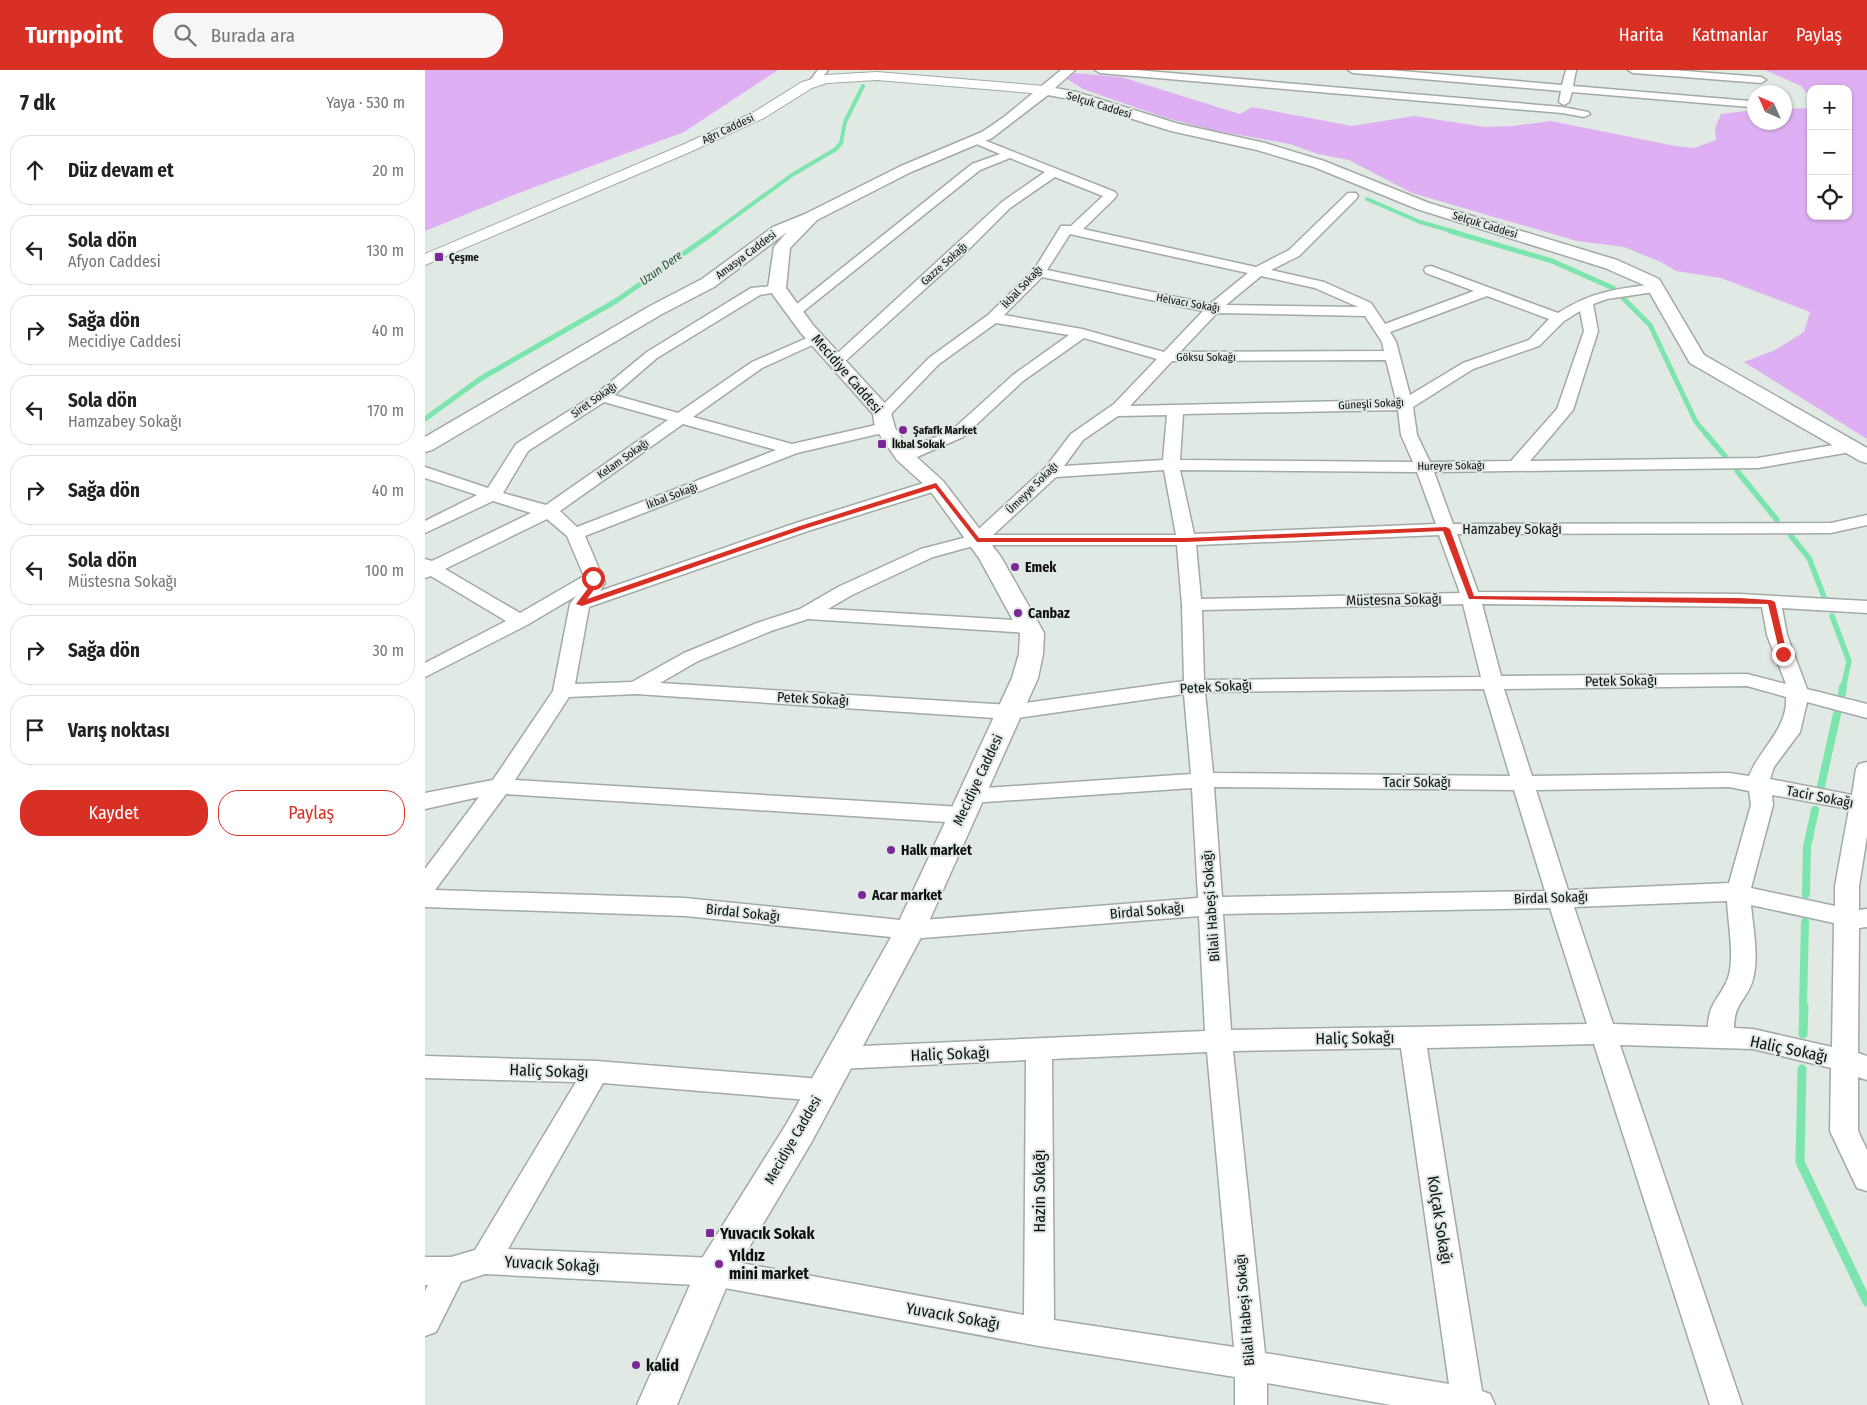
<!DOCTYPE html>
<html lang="tr">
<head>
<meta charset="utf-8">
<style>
  body { margin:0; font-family:"Fira Sans Condensed",sans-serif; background:#f6f6f6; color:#222 }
  .controls { position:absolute; right:15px; top:15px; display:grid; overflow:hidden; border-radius:10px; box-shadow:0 1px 4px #0004 }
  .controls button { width:45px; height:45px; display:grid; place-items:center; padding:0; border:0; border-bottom:1px solid #e0e0e0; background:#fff; color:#222; font:25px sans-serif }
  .compass { position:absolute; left:1322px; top:15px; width:45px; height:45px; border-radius:50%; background:#fff; box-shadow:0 1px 4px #0004; rotate:315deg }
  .stop { position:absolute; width:15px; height:15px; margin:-11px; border:4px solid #d93025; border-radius:50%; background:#fff }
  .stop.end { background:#d93025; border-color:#fff; box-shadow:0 1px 5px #0008 }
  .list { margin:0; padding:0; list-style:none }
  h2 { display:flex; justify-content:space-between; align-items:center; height:65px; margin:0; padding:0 20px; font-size:21px }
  h2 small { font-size:16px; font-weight:400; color:#767676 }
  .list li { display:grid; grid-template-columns:32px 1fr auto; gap:15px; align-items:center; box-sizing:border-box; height:70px; margin:0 10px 10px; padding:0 10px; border:1px solid #e0e0e0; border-radius:20px }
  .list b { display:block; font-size:19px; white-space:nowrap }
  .list p { margin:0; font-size:16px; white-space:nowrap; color:#767676 }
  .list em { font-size:16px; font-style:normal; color:#767676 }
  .actions { display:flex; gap:10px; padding:15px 20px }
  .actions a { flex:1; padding:11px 0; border:1px solid #d93025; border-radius:20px; text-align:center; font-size:18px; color:#d93025 }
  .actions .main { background:#d93025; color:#fff }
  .icon { flex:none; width:28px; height:28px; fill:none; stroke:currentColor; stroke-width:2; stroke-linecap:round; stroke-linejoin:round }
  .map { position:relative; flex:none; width:1442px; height:1335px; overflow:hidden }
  header { display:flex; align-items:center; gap:30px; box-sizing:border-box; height:70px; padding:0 25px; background:#d93025; color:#fff }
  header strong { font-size:24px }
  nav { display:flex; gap:28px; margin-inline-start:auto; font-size:18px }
  .search { width:350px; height:45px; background:#f6f6f6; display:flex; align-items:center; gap:12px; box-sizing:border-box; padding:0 18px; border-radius:20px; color:#767676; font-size:19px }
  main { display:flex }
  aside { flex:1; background:#fff }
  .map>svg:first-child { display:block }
  .green { fill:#deb0f3 }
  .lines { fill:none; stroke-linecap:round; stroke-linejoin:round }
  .stream-far4 { stroke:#7be5ad; stroke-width:4 }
  .stream-far3 { stroke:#7be5ad; stroke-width:5 }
  .stream-far2 { stroke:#7be5ad; stroke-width:5.5 }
  .stream-far1 { stroke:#7be5ad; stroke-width:8 }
  .stream { stroke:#7be5ad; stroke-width:9 }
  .minor-casing { stroke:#a1aaa5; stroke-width:3 }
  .tertiary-casing { stroke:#a1aaa5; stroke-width:3 }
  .secondary-casing { stroke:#a1aaa5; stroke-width:2 }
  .minor { fill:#fff; fill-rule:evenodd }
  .tertiary { fill:#fff; fill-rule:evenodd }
  .secondary { fill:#fff; fill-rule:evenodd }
  .route { fill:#d93025 }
  .poi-dot { fill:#7a2797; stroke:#e0e9e3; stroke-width:2 }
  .labels { text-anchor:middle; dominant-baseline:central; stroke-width:4; stroke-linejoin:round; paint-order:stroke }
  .far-street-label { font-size:11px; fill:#0e110f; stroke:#e0e9e3 }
  .far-poi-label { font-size:11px; font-weight:bold; fill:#0e110f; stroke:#e0e9e3; text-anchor:start }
  .far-water-label { font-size:12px; font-style:italic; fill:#224e37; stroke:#e0e9e3 }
  .street-label { font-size:14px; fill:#0e110f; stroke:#e0e9e3 }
  .poi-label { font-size:14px; font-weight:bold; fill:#0e110f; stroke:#e0e9e3; text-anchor:start }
  .near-street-label { font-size:16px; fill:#0e110f; stroke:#e0e9e3 }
  .near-poi-label { font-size:16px; font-weight:bold; fill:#0e110f; stroke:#e0e9e3; text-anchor:start }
</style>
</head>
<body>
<header>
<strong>Turnpoint</strong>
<div class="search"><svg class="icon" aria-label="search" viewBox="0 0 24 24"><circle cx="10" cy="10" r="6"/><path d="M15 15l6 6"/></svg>Burada ara</div>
<nav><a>Harita</a><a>Katmanlar</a><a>Paylaş</a></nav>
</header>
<main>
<aside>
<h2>7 dk<small>Yaya · 530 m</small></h2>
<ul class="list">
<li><svg class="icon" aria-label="ahead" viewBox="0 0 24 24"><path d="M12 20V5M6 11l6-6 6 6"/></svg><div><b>Düz devam et</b></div><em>20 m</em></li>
<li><svg class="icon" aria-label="left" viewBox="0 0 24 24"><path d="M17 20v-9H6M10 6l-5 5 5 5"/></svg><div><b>Sola dön</b><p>Afyon Caddesi</p></div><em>130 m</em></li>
<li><svg class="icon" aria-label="right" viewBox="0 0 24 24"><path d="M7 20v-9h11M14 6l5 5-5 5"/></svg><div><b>Sağa dön</b><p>Mecidiye Caddesi</p></div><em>40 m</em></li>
<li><svg class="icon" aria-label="left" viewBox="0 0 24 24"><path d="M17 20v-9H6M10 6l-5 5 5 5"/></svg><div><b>Sola dön</b><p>Hamzabey Sokağı</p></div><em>170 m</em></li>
<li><svg class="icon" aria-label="right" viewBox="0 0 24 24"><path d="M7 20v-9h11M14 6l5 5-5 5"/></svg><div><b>Sağa dön</b></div><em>40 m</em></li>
<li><svg class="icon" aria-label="left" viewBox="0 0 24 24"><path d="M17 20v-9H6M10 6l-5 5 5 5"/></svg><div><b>Sola dön</b><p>Müstesna Sokağı</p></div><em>100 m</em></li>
<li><svg class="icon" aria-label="right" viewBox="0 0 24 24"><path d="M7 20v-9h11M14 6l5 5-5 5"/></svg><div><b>Sağa dön</b></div><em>30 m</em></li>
<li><svg class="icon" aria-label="arrive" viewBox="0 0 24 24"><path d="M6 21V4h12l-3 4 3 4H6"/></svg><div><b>Varış noktası</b></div></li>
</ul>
<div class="actions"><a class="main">Kaydet</a><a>Paylaş</a></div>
</aside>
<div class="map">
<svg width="1442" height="1335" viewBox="0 0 1442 1335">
  <rect width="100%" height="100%" fill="#e0e9e3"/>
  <!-- green -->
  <g class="green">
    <path d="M 0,0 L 353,0 L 259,62 L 91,124 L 0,161 Z"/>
    <path d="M 1340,0 L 1442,0 L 1442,369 L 1319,292 L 1350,280 L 1379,262 L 1385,242 L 1296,208 L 1251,201 L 1236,192 L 1199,177 L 1152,171 L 987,123 L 924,90 L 893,84 L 865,74 L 786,60 L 738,47 L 658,19 L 642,9 L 649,3 L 696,7 L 815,44 L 827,37 L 927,56 L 989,46 L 1060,57 L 1088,56 L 1126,51 L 1250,76 L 1269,78 L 1291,70 L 1290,58 L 1296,44 L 1329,40 L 1330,52 L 1360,52 L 1360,39 L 1386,38 L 1386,146 L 1423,146 L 1423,19 L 1386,19 L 1386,28 L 1376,16 Z"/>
  </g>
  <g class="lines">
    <!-- stream-far4 -->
    <g class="stream-far4">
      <path d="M 942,129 L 995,152 L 1030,162"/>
      <path d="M 289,162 L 367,105 L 411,79 L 416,73 L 420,52 L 438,16"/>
    </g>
    <!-- stream-far3 -->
    <g class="stream-far3">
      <path d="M 1025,161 L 1127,191 L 1188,218"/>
      <path d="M 1198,228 L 1225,255 L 1271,352 L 1282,365"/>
      <path d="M 0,349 L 55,309 L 191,231 L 291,161"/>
    </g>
    <!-- stream-far2 -->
    <g class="stream-far2">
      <path d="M 1281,364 L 1300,386"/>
      <path d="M 1312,401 L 1352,450"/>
      <path d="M 1366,466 L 1384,488 L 1399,527"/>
      <path d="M 1407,546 L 1424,591 L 1418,619"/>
    </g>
    <!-- stream-far1 -->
    <g class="stream-far1">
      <path d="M 1417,623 L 1418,617"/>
      <path d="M 1396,716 L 1412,644"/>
      <path d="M 1381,824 L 1382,777 L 1390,740"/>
      <path d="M 1378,937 L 1380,852"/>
    </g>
    <!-- stream -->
    <g class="stream">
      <path d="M 1378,964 L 1379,936"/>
      <path d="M 1377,999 L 1375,1092 L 1442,1232"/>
    </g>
    <!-- minor casing -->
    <g class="minor-casing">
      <g id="minor">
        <path d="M 393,0 L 403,0 L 392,15 L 384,15 L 383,13 Z"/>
        <path d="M 670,0 L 711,0 L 1137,37 L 1163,42 L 1165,44 L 1159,47 L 1137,43 L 675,3 Z"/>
        <path d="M 923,0 L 965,0 L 1137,15 L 1141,0 L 1151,0 L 1148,16 L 1325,31 L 1329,32 L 1330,35 L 1325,37 L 1147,22 L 1144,32 L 1139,35 L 1134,32 L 1136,21 L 928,3 Z"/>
        <path d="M 1203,0 L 1248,0 L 1336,7 L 1341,10 L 1336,13 L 1208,3 Z"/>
        <path d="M 551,67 L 690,122 L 692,125 L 690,128 L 658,159 L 831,197 L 864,180 L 923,123 L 931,123 L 933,126 L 931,129 L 874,186 L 846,200 L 899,212 L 946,233 L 960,254 L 1049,221 L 1001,203 L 999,200 L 1001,197 L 1006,196 L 1133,243 C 1168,221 1191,219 1231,214 L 1236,215 L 1238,218 L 1236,221 L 1182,229 L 1168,234 L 1173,261 L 1148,340 L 1105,391 L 1333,388 L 1426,372 L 1432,373 L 1434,377 L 1432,381 L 1426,382 L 1333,398 L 1009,402 L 1028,454 L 1406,453 L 1442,445 L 1442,455 L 1406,463 L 1032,464 L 1053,522 L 1314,524 L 1442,531 L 1442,543 L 1357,538 L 1362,565 L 1382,619 L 1442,634 L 1442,648 L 1382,632 L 1375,662 L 1349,697 L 1345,709 L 1427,725 L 1431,699 L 1434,694 L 1442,692 L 1442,766 L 1434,816 L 1434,840 L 1442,839 L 1442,857 L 1434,858 L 1433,983 L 1442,986 L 1442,1010 L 1433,1007 L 1433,1061 L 1442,1080 L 1442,1121 L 1432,1118 L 1405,1061 L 1406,998 L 1328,979 L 1195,975 L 1317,1335 L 1285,1335 L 1169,974 L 1002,978 L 1057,1321 L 1065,1324 L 1070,1335 L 966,1335 L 842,1313 L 842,1335 L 810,1335 L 810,1307 L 614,1276 L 289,1216 L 60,1204 L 36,1212 L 11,1262 L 0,1266 L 0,1221 L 3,1215 L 0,1215 L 0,1187 L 26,1187 L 50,1180 L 151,1012 L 0,1008 L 0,986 L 171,991 L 396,1009 L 406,1012 L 409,1020 L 406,1028 L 396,1031 L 178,1013 L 83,1179 L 289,1188 L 599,1245 L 601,990 L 414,999 L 405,995 L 401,988 L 405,981 L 414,977 L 780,961 L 774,846 L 485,869 L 260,846 L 0,837 L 0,799 L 54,727 L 0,739 L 0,723 L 68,710 L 128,621 L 145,534 L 151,526 L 102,555 L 0,607 L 0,593 L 81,551 L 6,506 L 0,508 L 0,489 L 7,491 L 106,443 L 68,431 L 0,463 L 0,451 L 52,425 L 0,408 L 0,397 L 63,418 L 91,374 L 171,324 L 222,282 L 326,218 L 357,215 L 359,218 L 357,221 L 335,225 L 232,288 L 189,325 L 253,343 L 327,292 L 391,264 L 396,265 L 398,268 L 396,271 L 337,298 L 268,347 L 367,374 L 460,353 L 468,358 L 466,361 L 372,383 L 160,466 L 180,513 L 175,521 L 371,453 L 505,411 L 517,411 L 520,415 L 517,419 L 383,461 L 164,537 L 150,614 L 207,612 L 259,583 L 332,553 L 375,539 L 413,517 L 496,479 L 546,466 L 620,398 L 646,364 L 689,334 L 732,289 L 659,268 L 598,311 L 538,367 L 485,390 L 473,390 L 471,386 L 473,382 L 526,361 L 588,305 L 644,265 L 571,253 L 514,294 L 464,346 L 452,346 L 450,343 L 504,288 L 563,245 L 609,200 L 636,156 L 646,156 L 678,126 L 630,107 L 585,138 L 541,182 L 417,294 L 412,296 L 404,291 L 577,132 L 620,102 L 585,88 L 555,100 L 374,245 L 369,246 L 362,242 L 547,94 L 575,84 L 547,72 L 547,68 ZM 645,164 L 649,165 L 823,203 L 785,234 L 622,200 ZM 836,206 L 890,218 L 933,237 L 801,235 ZM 617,207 L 778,241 L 739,282 L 657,259 L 579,245 ZM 1062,226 L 1124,249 L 1104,270 L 1038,293 L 985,325 L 971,272 L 965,262 ZM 1155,241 L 1159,261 L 1132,339 L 1086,391 L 1005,392 L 992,365 L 988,337 L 1048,299 L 1114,276 L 1139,251 ZM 792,243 L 940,246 L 957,272 L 959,281 L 755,282 ZM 961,290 L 971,330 L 705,336 L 747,291 ZM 179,332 L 243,350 L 121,435 L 78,423 L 103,381 ZM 973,340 L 976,365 L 988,392 L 755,390 L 758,344 ZM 742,345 L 738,390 L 639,396 L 658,370 L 693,346 ZM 258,354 L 351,380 L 152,457 L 135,441 ZM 739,400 L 751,465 L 568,465 L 631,407 ZM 755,400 L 992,402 L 1011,454 L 769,464 ZM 122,449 L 142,466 L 159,506 L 95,543 L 20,499 ZM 1014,465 L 1035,523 L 776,529 L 771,475 ZM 552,475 L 752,475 L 757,535 L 759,611 L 585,635 L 235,613 L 273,591 L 346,561 L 383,549 L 604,563 L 611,561 L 614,557 L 611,553 L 604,551 L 403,539 L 427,525 L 508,487 ZM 1038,534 L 1056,607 L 779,610 L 777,540 ZM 1057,534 L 1337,537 L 1342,565 L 1361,614 L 1322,604 L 1076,606 ZM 1322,616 L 1361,627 C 1363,659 1335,678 1324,706 L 1304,703 L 1107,706 L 1079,619 ZM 1059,619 L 1085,706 L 788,703 L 780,622 ZM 211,624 L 585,649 L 759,624 L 766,704 L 546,719 L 538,721 L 535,726 L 538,731 L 546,733 L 767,718 L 773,828 L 485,851 L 260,828 L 10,820 L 81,724 L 537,753 L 545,750 L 548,745 L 545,740 L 537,737 L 90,710 L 144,627 ZM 789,717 L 1089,720 L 1120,821 L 797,827 ZM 1304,717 L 1324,721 L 1326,735 L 1304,813 L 1143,820 L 1111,720 ZM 1347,725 L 1424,739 L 1410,816 L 1410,836 L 1326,818 L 1348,735 ZM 1302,831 C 1303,852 1310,889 1303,908 C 1296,927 1283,933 1283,957 L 1188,954 L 1149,837 ZM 1326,835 L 1409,853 L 1407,977 L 1328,959 L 1309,958 C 1309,932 1323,929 1328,909 C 1334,886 1328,858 1326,835 ZM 1125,838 L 1162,954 L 806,960 L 798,844 ZM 976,978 L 1024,1314 L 840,1283 L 808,981 ZM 782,982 L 809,1277 L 629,1250 L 627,989 Z"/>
      </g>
    </g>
    <!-- tertiary casing -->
    <g class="tertiary-casing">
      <path id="tertiary" d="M 636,0 L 650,0 L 630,18 L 651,22 L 754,54 L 840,73 L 899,91 L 1004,133 L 1192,190 L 1234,209 L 1279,285 L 1442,378 L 1442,393 L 1435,391 L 1265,293 L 1221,216 L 1180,198 L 992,139 L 889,97 L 832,80 L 746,61 L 644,29 L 623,25 L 567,68 L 486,102 L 392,150 L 365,178 L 361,218 L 388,255 L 465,339 L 470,358 L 486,382 L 518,411 L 576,487 L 619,563 L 618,584 L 613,608 L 500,860 L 386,1073 L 304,1211 L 252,1335 L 212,1335 L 276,1190 L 362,1053 L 470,860 L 587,608 L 594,584 L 595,563 L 554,488 L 504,419 L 472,390 L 450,358 L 448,344 L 376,263 L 343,218 L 349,177 L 362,162 L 289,217 L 237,244 L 7,380 L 0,382 L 0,367 L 225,236 L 277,209 L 348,157 L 380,144 L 476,96 L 557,62 L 579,47 Z"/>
    </g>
    <!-- secondary casing -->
    <g class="secondary-casing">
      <path id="secondary" d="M 452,2 L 619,16 L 626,20 L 619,24 L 452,10 L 402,13 L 387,18 L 339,48 L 265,82 L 0,195 L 0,184 L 255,76 L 329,42 L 377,12 L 401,5 Z"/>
    </g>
    <!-- minor -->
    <use href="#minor" class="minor"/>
    <!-- tertiary -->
    <use href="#tertiary" class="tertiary"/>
    <!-- secondary -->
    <use href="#secondary" class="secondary"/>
  </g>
  <!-- route -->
  <path class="route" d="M 511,413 L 554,468 L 761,468 L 1021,457 L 1025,459 L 1049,526 L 1314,528 L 1346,530 L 1350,532 L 1362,584 L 1358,586 L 1355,584 L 1343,534 L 1044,529 L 1018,461 L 761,472 L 552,472 L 510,418 L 379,459 L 157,536 L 151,534 L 167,513 L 166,507 L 171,507 L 174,513 L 162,529 L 375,456 Z"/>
  <!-- markers -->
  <g class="poi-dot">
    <rect x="9" y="182" width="10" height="10" rx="2.5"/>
    <circle cx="478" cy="360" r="5"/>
    <rect x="452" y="369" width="10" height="10" rx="2.5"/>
    <circle cx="590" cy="497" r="5"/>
    <circle cx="593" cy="543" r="5"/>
    <circle cx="466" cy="780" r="5"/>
    <circle cx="437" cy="825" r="5"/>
    <rect x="280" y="1158" width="10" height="10" rx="2.5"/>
    <circle cx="294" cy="1194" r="5"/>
    <circle cx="211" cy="1295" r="5"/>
  </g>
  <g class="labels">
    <!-- far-street labels -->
    <g class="far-street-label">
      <text transform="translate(674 35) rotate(17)">Selçuk Caddesi</text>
      <text transform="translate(303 59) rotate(-25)">Ağrı Caddesi</text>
      <text transform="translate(1060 155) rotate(17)">Selçuk Caddesi</text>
      <text transform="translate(321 185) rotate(-37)">Amasya Caddesi</text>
      <text transform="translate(519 194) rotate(-42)">Gazze Sokağı</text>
      <text transform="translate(597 217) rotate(-47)">İkbal Sokağı</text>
      <text transform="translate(763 233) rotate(10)">Helvacı Sokağı</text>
      <text x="781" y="287">Göksu Sokağı</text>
      <text transform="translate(169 330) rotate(-35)">Siret Sokağı</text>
      <text transform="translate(946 334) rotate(-3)">Güneşli Sokağı</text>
      <text transform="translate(198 389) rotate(-35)">Kelam Sokağı</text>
      <text transform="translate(1026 396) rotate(-1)">Hureyre Sokağı</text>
      <text transform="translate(607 418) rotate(-45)">Ümeyye Sokağı</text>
      <text transform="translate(247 426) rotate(-21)">İkbal Sokağı</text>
    </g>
    <!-- far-poi labels -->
    <g class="far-poi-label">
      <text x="24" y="187">Çeşme</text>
      <text x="488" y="360">Şafafk Market</text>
      <text x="467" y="374">İkbal Sokak</text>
    </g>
    <!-- far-water labels -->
    <g class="far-water-label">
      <text transform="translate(236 198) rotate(-36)">Uzun Dere</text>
    </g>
    <!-- street labels -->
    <g class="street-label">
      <text transform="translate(422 304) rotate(49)">Mecidiye Caddesi</text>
      <text x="1087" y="459">Hamzabey Sokağı</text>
      <text transform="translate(969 530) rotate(-1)">Müstesna Sokağı</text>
      <text transform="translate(1196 611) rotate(-1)">Petek Sokağı</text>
      <text transform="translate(791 617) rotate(-3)">Petek Sokağı</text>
      <text transform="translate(388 629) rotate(3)">Petek Sokağı</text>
      <text transform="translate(553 710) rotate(-65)">Mecidiye Caddesi</text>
      <text x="992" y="712">Tacir Sokağı</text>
      <text transform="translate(1395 727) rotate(11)">Tacir Sokağı</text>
      <text transform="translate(1126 828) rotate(-2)">Birdal Sokağı</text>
      <text transform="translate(786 836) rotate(-94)">Bilali Habeşi Sokağı</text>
      <text transform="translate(722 841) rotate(-5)">Birdal Sokağı</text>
      <text transform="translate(318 843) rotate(6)">Birdal Sokağı</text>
      <text transform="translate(368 1070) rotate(-60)">Mecidiye Caddesi</text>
      <text transform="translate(820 1240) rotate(-95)">Bilali Habeşi Sokağı</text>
    </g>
    <!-- poi labels -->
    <g class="poi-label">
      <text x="600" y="497">Emek</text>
      <text x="603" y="543">Canbaz</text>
      <text x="476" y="780">Halk market</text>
      <text x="447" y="825">Acar market</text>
    </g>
    <!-- near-street labels -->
    <g class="near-street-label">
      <text transform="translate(930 968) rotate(-1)">Haliç Sokağı</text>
      <text transform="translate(1364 979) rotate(12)">Haliç Sokağı</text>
      <text transform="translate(525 984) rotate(-2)">Haliç Sokağı</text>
      <text transform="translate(124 1001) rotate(2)">Haliç Sokağı</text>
      <text transform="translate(614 1121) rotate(-90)">Hazin Sokağı</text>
      <text transform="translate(1015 1150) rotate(81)">Kolçak Sokağı</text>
      <text transform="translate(127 1194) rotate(3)">Yuvacık Sokağı</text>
      <text transform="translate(528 1246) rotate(10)">Yuvacık Sokağı</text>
    </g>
    <!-- near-poi labels -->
    <g class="near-poi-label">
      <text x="295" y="1163">Yuvacık Sokak</text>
      <text x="304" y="1185">Yıldız<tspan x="304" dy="18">mini market</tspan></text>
      <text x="221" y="1295">kalid</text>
    </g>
  </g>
</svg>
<div class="controls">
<button>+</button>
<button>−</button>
<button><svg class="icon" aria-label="locate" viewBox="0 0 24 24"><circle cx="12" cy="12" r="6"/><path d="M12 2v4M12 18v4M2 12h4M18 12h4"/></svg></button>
</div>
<svg class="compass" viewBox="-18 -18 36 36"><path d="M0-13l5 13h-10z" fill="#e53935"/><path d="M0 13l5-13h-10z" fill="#767676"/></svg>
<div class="stop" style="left:168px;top:508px"></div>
<div class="stop end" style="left:1358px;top:584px"></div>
</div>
</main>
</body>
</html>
